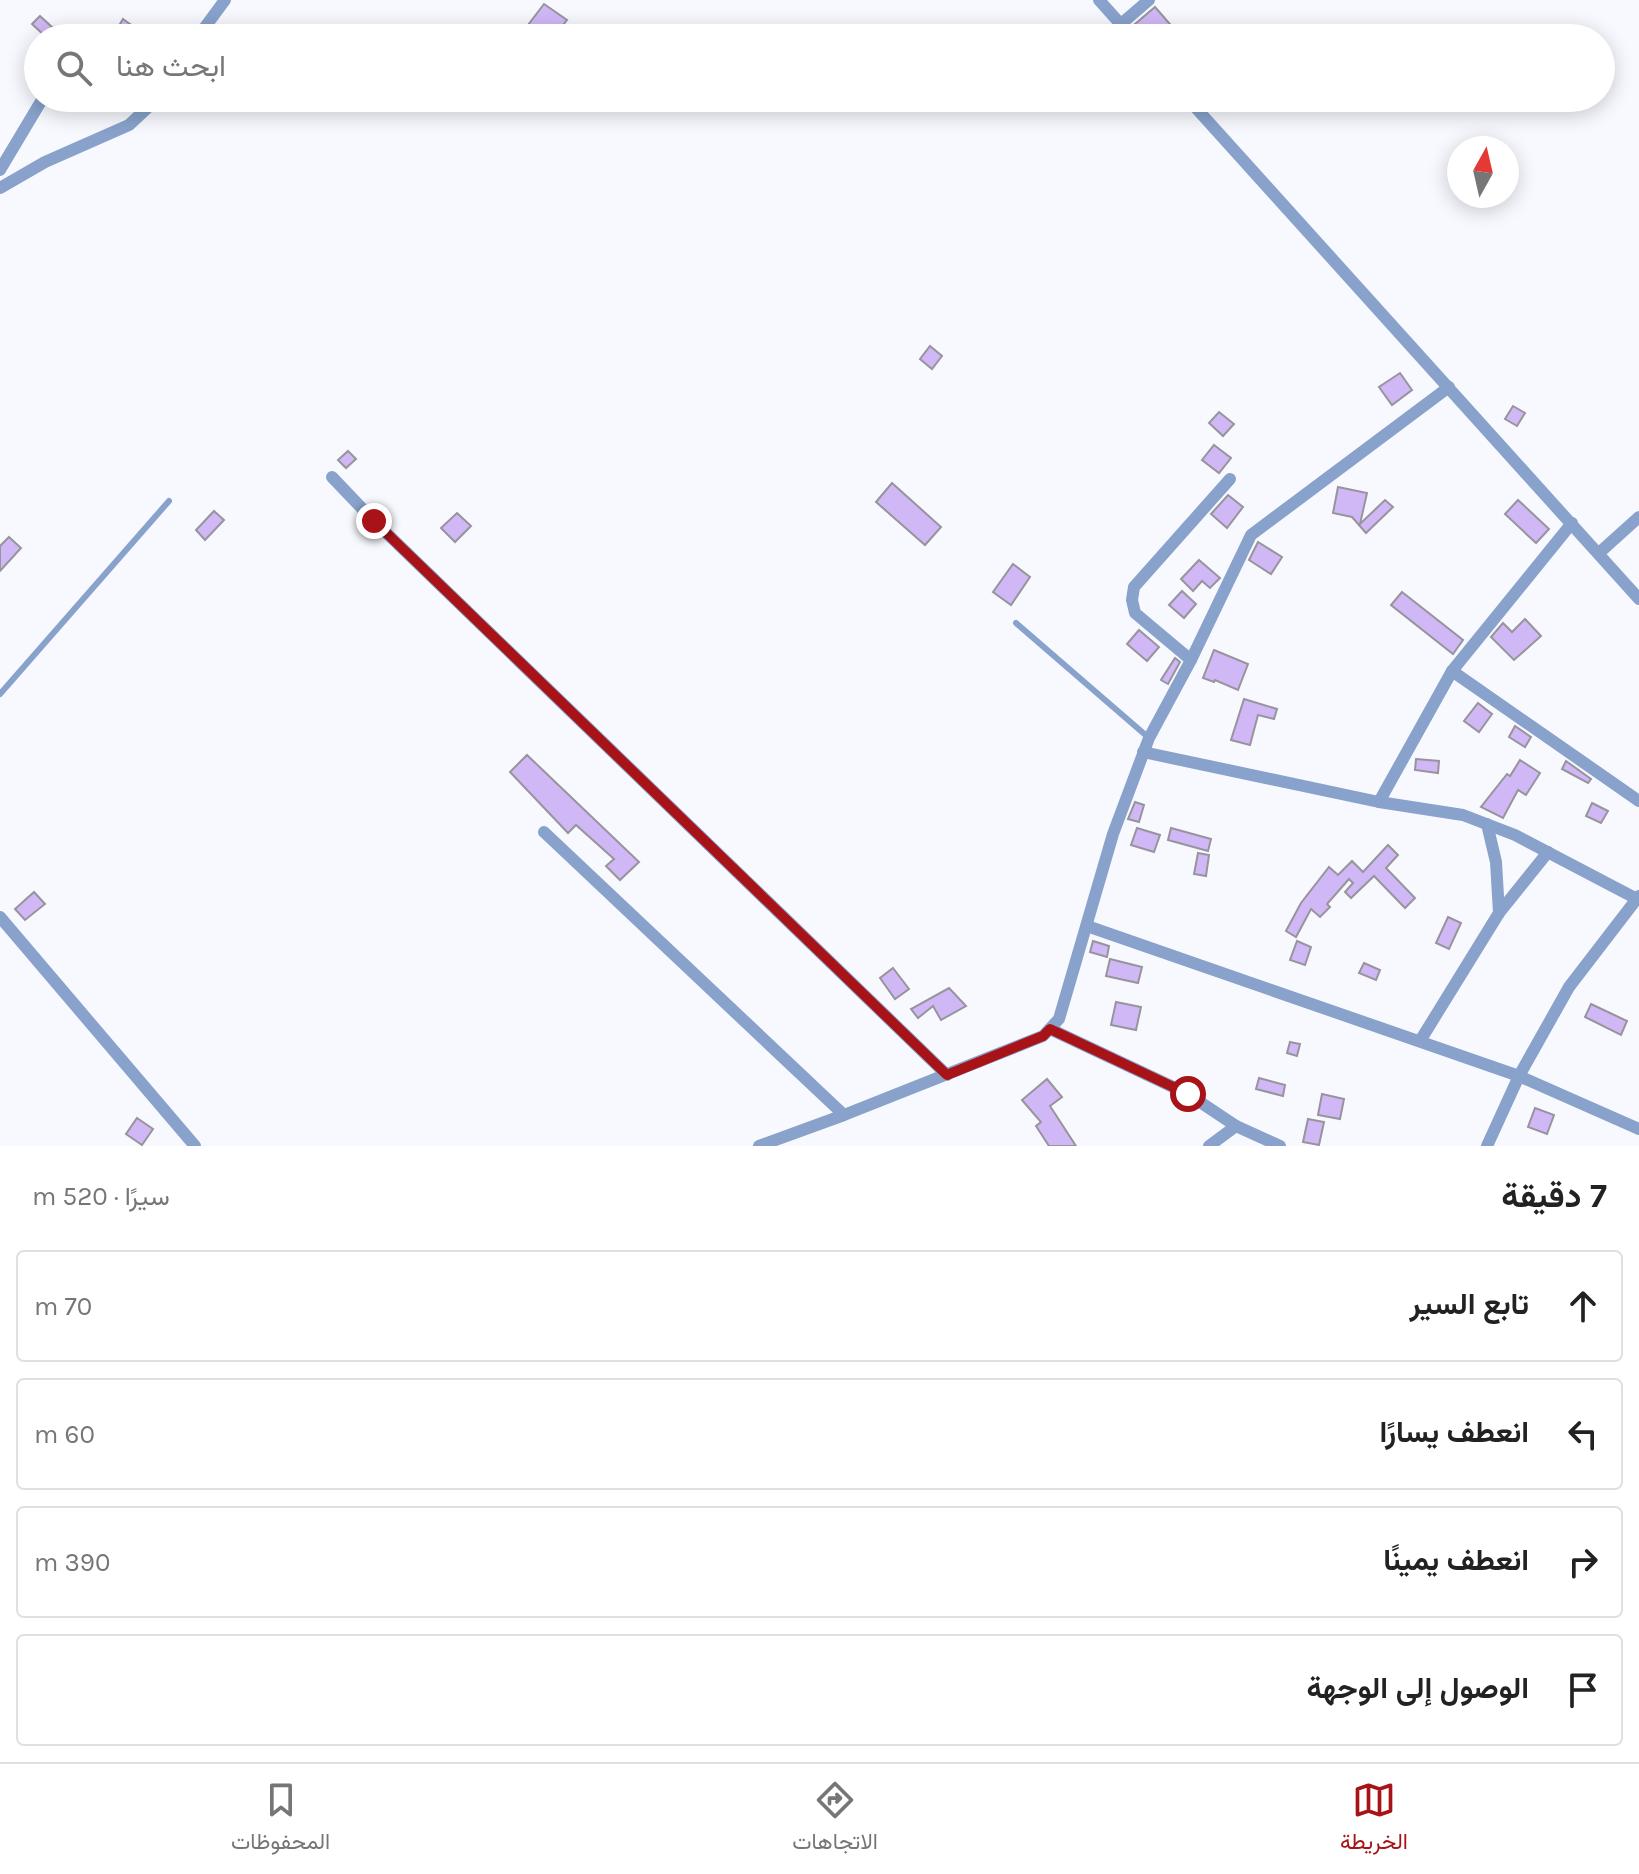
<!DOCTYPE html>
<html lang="ar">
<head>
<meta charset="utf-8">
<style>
  body { margin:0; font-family:Karla,Vazirmatn,sans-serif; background:#f6f6f6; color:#222; direction:rtl }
  .compass { position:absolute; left:1447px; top:136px; width:72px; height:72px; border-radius:50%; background:#fff; box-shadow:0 4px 20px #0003; rotate:8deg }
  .stop { position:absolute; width:24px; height:24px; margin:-18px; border:6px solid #a81318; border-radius:50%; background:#fff }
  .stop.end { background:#a81318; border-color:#fff; box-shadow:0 2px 8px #0008 }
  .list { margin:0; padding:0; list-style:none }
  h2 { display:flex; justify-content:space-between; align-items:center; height:104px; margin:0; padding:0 32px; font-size:34px }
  h2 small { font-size:26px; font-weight:400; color:#767676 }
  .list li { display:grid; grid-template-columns:52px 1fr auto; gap:24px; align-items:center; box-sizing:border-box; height:112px; margin:0 16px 16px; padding:0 16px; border:2px solid #e0e0e0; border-radius:8px }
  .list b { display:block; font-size:30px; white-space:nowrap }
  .list em { font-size:26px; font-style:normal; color:#767676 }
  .icon { flex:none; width:44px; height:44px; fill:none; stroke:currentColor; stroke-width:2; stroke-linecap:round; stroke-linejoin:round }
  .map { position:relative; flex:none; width:1639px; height:1146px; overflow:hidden; direction:ltr }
  .search { position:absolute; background:#fff; box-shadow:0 4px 20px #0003; left:24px; right:24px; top:24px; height:88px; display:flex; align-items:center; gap:20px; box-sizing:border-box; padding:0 28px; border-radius:44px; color:#767676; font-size:30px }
  .sheet { height:616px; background:#fff }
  nav { display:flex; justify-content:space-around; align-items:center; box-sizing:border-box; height:112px; border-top:2px solid #e0e0e0; background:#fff; font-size:22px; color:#767676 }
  nav a { display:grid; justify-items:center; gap:4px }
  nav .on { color:#a81318 }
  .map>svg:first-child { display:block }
  .building { fill:#d0b8f7; stroke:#97949c; stroke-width:2 }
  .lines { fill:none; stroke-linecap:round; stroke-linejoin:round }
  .service { stroke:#88a2cb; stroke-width:6 }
  .minor { stroke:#88a2cb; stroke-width:12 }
  .route { stroke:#a81318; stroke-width:10 }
</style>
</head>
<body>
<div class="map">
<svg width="1639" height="1146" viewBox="0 0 1639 1146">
  <rect width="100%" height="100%" fill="#f8f9fe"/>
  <!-- building -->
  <g class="building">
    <path d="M 544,4 L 567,20 L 553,38 L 546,38 L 528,25 Z"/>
    <path d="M 1155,7 L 1175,30 L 1166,38 L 1149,38 L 1135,24 Z"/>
    <path d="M 40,16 L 64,38 L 47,38 L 32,24 Z"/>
    <path d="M 123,19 L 134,27 L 127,36 L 117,29 Z"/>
    <path d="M 930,346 L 942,356 L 932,369 L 920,359 Z"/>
    <path d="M 1400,373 L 1412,390 L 1392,405 L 1379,387 Z"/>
    <path d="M 1513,406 L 1525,413 L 1517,426 L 1505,419 Z"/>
    <path d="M 1219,412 L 1234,424 L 1223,436 L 1209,423 Z"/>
    <path d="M 1214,445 L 1231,458 L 1219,473 L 1202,460 Z"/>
    <path d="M 348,451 L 356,459 L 346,468 L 338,460 Z"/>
    <path d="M 892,483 L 941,527 L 925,545 L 876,502 Z"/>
    <path d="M 1338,487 L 1367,493 L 1360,524 L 1385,500 L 1393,507 L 1366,533 L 1352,517 L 1333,513 Z"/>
    <path d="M 1228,495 L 1243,507 L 1227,528 L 1211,514 Z"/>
    <path d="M 1518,500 L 1549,529 L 1536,543 L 1505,514 Z"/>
    <path d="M 214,511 L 224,520 L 205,540 L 196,530 Z"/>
    <path d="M 457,513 L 471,526 L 455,542 L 441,528 Z"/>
    <path d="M 9,537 L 21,548 L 0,571 L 0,546 Z"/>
    <path d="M 1258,542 L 1282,557 L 1271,574 L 1249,560 Z"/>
    <path d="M 1199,560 L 1220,578 L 1210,588 L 1202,581 L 1193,591 L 1181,579 Z"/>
    <path d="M 1013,564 L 1030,577 L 1011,605 L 993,592 Z"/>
    <path d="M 1182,591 L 1196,604 L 1184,618 L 1169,605 Z"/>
    <path d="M 1402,592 L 1463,640 L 1453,654 L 1391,605 Z"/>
    <path d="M 1525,619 L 1541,636 L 1514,660 L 1491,637 L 1503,623 L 1512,632 Z"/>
    <path d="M 1139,630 L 1159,647 L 1147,661 L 1127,644 Z"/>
    <path d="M 1214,650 L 1248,664 L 1238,690 L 1215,680 L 1214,682 L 1203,678 Z"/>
    <path d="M 1175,658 L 1180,662 L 1168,684 L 1161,680 Z"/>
    <path d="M 1244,699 L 1277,709 L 1274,719 L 1258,715 L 1250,745 L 1231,740 Z"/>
    <path d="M 1478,703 L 1492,714 L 1479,732 L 1464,721 Z"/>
    <path d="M 1515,726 L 1531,737 L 1525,747 L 1509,737 Z"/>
    <path d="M 527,755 L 639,862 L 620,880 L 606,866 L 614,859 L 576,825 L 568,833 L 510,772 Z"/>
    <path d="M 1416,759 L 1439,761 L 1438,773 L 1415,770 Z"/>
    <path d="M 1520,760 L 1540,773 L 1526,795 L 1518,790 L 1503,818 L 1481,807 L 1507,774 L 1510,776 Z"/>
    <path d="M 1566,761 L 1591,779 L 1588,783 L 1562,769 Z"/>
    <path d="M 1135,802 L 1144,805 L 1139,822 L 1128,819 Z"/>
    <path d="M 1592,803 L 1608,811 L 1601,823 L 1586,816 Z"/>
    <path d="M 1137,828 L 1160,835 L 1154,852 L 1131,845 Z"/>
    <path d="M 1171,828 L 1211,839 L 1208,851 L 1168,840 Z"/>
    <path d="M 1388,845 L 1398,855 L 1386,868 L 1415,898 L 1405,908 L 1374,876 L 1351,898 L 1345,892 L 1353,883 L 1349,879 L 1327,904 L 1330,907 L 1320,917 L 1311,909 L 1296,937 L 1286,931 L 1301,903 L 1329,867 L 1338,875 L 1352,861 L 1363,872 Z"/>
    <path d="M 1198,853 L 1209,855 L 1206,876 L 1194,874 Z"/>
    <path d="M 34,892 L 45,904 L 25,920 L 15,909 Z"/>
    <path d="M 1448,917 L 1461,923 L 1449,949 L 1436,943 Z"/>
    <path d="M 1093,941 L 1109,946 L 1107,957 L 1090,952 Z"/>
    <path d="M 1297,941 L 1311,947 L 1305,965 L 1290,960 Z"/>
    <path d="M 1110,959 L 1142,967 L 1138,983 L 1106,976 Z"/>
    <path d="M 1364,963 L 1380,970 L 1376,980 L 1359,973 Z"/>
    <path d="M 893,968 L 909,989 L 895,999 L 880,978 Z"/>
    <path d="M 949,988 L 966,1006 L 941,1020 L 933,1006 L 918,1018 L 911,1009 Z"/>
    <path d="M 1116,1002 L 1141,1007 L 1136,1030 L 1111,1025 Z"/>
    <path d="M 1591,1004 L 1627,1021 L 1621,1035 L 1585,1017 Z"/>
    <path d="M 1290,1042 L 1300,1044 L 1297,1056 L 1287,1053 Z"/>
    <path d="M 1259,1078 L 1285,1085 L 1283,1096 L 1256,1089 Z"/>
    <path d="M 1047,1079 L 1062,1097 L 1050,1106 L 1076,1146 L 1049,1146 L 1036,1126 L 1041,1122 L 1022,1100 Z"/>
    <path d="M 1322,1094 L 1344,1099 L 1340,1119 L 1318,1115 Z"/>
    <path d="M 1535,1108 L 1554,1115 L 1547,1134 L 1528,1127 Z"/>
    <path d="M 137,1118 L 153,1129 L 142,1145 L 126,1134 Z"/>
    <path d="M 1308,1119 L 1324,1122 L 1319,1145 L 1303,1142 Z"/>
  </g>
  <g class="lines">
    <!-- service -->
    <g class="service">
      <path d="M 1016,623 L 1149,738"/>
      <path d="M 0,694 L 169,501"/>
    </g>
    <!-- minor -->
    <g class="minor">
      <path d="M 1099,0 L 1133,38"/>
      <path d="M 1121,24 L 1149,0"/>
      <path d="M 197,38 L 225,0"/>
      <path d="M 1187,98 L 1639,599"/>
      <path d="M 0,170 L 43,98"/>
      <path d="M 0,188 L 45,162 L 129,125 L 158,98"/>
      <path d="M 332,477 L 374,521 L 947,1075"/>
      <path d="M 1599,553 L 1639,517"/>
      <path d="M 1191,660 L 1135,613 L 1132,600 L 1134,587 L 1230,479"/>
      <path d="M 1452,671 L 1639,801"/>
      <path d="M 1143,752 L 1379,802 L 1463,815 L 1515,835 L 1637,899"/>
      <path d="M 1379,802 L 1452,671 L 1572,523"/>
      <path d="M 1487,824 L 1496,862 L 1499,913"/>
      <path d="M 544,832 L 844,1115"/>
      <path d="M 0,917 L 195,1146"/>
      <path d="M 1087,926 L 1519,1076 L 1639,1129"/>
      <path d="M 1050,1029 L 1188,1094 L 1236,1126 L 1280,1146"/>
      <path d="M 1420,1041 L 1499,913 L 1548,852"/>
      <path d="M 759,1146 L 844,1115 L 1043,1036 L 1059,1019 L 1113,834 L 1149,738 L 1191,660 L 1251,535 L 1449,387"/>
      <path d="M 1209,1146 L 1236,1126"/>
      <path d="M 1487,1146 L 1519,1076 L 1569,987 L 1639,896"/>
    </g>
  </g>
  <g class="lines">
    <!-- route -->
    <path class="route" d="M 374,521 L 947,1075 L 1043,1036 L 1050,1029 L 1188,1094"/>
  </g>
</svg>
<svg class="compass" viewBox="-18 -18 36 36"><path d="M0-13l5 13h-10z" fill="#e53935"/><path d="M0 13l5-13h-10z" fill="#767676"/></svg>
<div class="stop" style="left:1188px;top:1094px"></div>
<div class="stop end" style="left:374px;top:521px"></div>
<div class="search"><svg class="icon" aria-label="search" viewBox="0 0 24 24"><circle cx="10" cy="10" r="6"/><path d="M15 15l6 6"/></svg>ابحث هنا</div>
</div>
<section class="sheet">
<h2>7 دقيقة<small>سيرًا · 520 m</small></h2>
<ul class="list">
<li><svg class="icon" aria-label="ahead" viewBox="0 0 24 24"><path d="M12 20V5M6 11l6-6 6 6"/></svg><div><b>تابع السير</b></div><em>70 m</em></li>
<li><svg class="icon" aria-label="left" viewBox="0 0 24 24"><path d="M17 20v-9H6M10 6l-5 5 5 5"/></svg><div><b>انعطف يسارًا</b></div><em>60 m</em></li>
<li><svg class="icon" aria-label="right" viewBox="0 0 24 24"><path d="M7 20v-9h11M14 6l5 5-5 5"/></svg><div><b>انعطف يمينًا</b></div><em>390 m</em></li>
<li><svg class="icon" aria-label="arrive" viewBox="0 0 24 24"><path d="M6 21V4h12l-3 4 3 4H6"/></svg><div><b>الوصول إلى الوجهة</b></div></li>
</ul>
</section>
<nav>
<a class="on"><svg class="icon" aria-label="map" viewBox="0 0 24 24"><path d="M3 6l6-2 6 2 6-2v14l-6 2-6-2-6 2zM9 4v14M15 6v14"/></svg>الخريطة</a>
<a><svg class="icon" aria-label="directions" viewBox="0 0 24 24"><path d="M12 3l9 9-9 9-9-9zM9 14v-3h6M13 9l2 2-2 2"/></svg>الاتجاهات</a>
<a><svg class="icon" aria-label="saved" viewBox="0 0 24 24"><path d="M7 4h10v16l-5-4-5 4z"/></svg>المحفوظات</a>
</nav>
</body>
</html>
